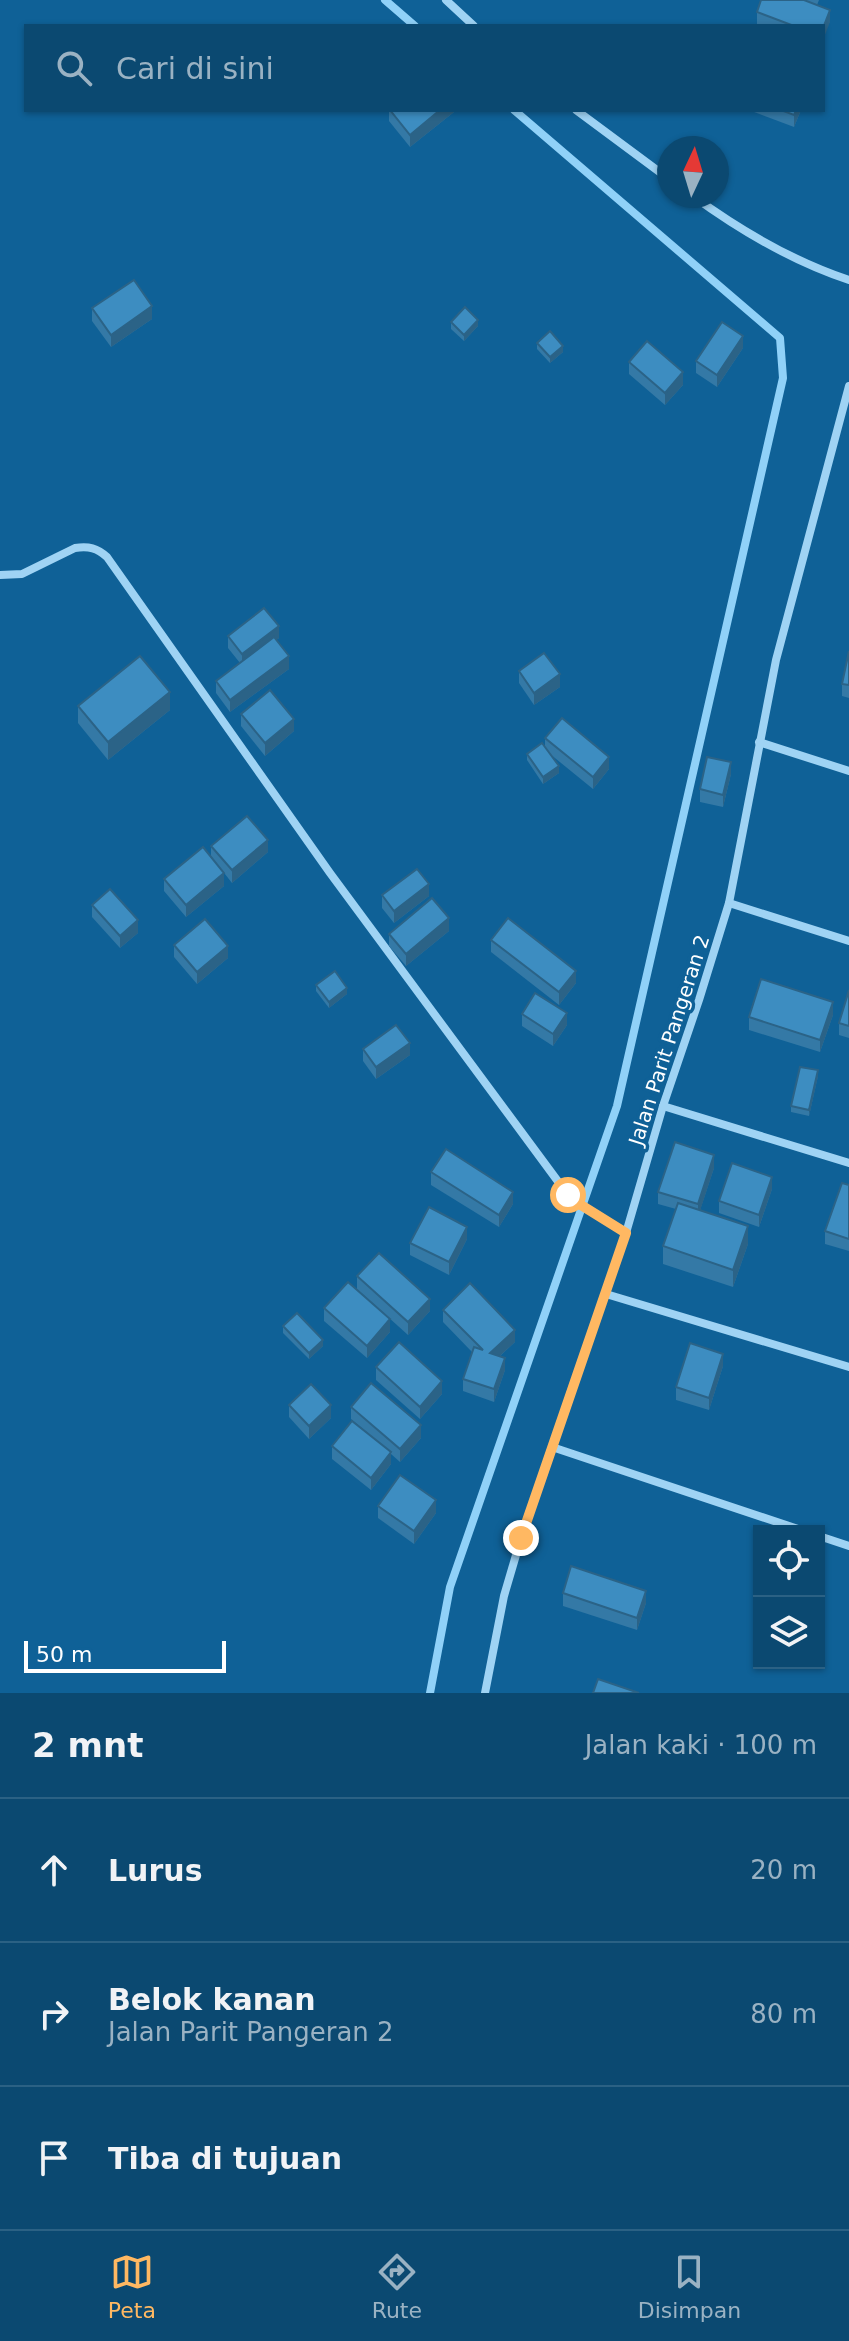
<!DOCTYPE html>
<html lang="id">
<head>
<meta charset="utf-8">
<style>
  body { margin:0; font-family:"DejaVu Sans",sans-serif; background:#195379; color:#f1f3f6 }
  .controls { position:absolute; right:24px; bottom:24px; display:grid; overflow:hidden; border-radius:0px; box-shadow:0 2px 6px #0004 }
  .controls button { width:72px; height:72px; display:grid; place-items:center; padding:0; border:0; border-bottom:2px solid #2b6184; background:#0b4971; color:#f1f3f6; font:40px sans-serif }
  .compass { position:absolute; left:657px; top:136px; width:72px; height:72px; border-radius:50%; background:#0b4971; box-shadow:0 2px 6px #0004; rotate:4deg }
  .scale { position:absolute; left:24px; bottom:20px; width:202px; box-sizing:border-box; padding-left:8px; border:4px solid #fff; border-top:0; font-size:22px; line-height:28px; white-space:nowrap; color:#fff; -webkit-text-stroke:6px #0f6197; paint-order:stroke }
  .stop { position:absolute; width:24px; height:24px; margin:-18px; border:6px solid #ffb862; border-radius:50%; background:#fff }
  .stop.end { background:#ffb862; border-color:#fff; box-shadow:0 2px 8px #0008 }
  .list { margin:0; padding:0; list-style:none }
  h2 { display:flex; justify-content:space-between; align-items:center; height:104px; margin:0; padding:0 32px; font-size:34px }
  h2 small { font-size:26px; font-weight:400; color:#9ab2c3 }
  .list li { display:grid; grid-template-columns:52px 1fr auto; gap:24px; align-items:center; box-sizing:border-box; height:144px; padding:0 32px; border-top:2px solid #2b6184 }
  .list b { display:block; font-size:30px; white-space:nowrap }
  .list p { margin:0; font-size:26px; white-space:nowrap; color:#9ab2c3 }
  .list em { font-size:26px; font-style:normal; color:#9ab2c3 }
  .icon { flex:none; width:44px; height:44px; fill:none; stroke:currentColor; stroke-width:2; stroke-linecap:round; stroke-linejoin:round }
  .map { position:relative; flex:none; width:849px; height:1693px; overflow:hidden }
  .search { position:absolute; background:#0b4971; box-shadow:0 2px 6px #0004; left:24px; right:24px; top:24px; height:88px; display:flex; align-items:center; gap:20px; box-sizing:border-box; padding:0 28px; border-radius:0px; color:#9ab2c3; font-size:30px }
  .sheet { height:536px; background:#0b4971 }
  nav { display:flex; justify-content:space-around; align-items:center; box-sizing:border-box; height:112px; border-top:2px solid #2b6184; background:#0b4971; font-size:22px; color:#9ab2c3 }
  nav a { display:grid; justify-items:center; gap:4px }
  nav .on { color:#ffb862 }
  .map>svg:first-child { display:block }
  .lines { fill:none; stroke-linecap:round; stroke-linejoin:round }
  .stream { stroke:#90d1f8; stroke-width:8 }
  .minor { stroke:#9fd3f4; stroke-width:8 }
  .wall { fill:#3479a6 }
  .shaded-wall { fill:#2b6387 }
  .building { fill:#3d8dc1; stroke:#2b6387; stroke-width:2 }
  .route { stroke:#ffb862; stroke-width:10 }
  .labels { text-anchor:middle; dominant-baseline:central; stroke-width:7; stroke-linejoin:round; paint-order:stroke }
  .street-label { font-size:20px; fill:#fff; stroke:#0f6197 }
</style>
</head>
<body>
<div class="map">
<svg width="849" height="1693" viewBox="0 0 849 1693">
  <rect width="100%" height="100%" fill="#0f6197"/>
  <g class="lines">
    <!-- stream -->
    <g class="stream">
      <path d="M 385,0 L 415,26"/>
      <path d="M 430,1693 L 450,1587 L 617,1106 L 783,378 L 780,338 L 514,110"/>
    </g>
    <!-- minor -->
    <g class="minor">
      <path d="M 446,0 L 474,26"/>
      <path d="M 576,110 L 669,179"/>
      <path d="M 693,196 C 741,231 792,261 849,280"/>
      <path d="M 0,575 L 22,574 L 75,548 C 89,546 97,548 107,557 L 330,873 L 568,1195 L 581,1205 L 626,1233"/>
      <path d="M 759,742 L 849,771"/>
      <path d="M 729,903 L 849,941"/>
      <path d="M 663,1106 L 849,1163"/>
      <path d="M 606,1294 L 849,1367"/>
      <path d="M 552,1447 L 804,1531"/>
      <path d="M 819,1536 L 849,1546"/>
      <path d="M 485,1693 L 504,1596 L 521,1538 L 626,1233 L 663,1106 L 699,1000 L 729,903 L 776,660 L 849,386"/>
    </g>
  </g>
  <!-- wall -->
  <g class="wall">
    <path d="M 761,0 L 819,0 L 817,5 L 830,22 L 823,26 L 762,26 L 757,24 L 757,12 Z"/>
    <path d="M 389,110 L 454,110 L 454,112 L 410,147 L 389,121 Z"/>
    <path d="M 749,110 L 801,110 L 794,127 Z"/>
    <path d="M 92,308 L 152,319 L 111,347 L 92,321 Z"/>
    <path d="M 451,322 L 478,326 L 464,341 L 451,329 Z"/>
    <path d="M 537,343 L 563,352 L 550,363 L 537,349 Z"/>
    <path d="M 743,348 L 717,387 L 696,373 L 696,361 Z"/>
    <path d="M 629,362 L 683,385 L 665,405 L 629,374 Z"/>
    <path d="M 228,636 L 279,638 L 276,640 L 289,669 L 230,712 L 216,693 L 216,681 L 240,663 L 228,648 Z"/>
    <path d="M 849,651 L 849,698 L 842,696 L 842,684 Z"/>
    <path d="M 519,671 L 560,687 L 534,705 L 519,683 Z"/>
    <path d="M 78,706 L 170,710 L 108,760 L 78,723 Z"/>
    <path d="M 241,714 L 294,731 L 265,756 L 241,726 Z"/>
    <path d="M 545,738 L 609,769 L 593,789 L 550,754 L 559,773 L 543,784 L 527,760 L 527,754 L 545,748 Z"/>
    <path d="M 731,774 L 723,807 L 700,802 L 700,789 Z"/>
    <path d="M 211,846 L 268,852 L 232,883 L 221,869 L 224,886 L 186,917 L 164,891 L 164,879 L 211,858 Z"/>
    <path d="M 382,895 L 429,896 L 394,923 L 382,908 Z"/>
    <path d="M 92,905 L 138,933 L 120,948 L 92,917 Z"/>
    <path d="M 449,931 L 406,966 L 389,946 L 389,934 Z"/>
    <path d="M 491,940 L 576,983 L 559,1005 L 491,952 Z"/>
    <path d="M 174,945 L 228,958 L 197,984 L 174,957 Z"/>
    <path d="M 316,985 L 347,994 L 329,1008 L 316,991 Z"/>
    <path d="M 849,990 L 849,1038 L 839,1035 L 839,1023 Z"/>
    <path d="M 522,1014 L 567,1025 L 553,1046 L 522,1026 Z"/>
    <path d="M 833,1015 L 820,1052 L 749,1030 L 749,1017 Z"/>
    <path d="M 363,1049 L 410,1055 L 376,1079 L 363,1061 Z"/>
    <path d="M 818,1076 L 809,1116 L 791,1112 L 791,1106 Z"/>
    <path d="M 714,1168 L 700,1210 L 748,1244 L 733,1287 L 663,1264 L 663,1246 L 676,1209 L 658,1204 L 658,1192 Z"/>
    <path d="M 431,1172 L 513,1204 L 499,1227 L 431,1185 Z"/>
    <path d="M 849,1185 L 849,1251 L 825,1244 L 825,1231 Z"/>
    <path d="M 772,1189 L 759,1227 L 719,1213 L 719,1201 Z"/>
    <path d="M 467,1239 L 449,1275 L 410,1255 L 410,1243 Z"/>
    <path d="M 357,1276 L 430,1311 L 408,1335 L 357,1289 Z"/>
    <path d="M 324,1308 L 390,1332 L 367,1358 L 324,1321 Z"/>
    <path d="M 443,1310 L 515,1342 L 500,1356 L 505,1370 L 494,1402 L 463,1391 L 463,1379 L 472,1352 L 443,1322 Z"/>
    <path d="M 283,1326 L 323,1346 L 309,1359 L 283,1333 Z"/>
    <path d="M 723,1366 L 709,1410 L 676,1400 L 676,1387 Z"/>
    <path d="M 376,1367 L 442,1394 L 420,1419 L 376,1380 Z"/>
    <path d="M 289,1405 L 331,1418 L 309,1439 L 289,1417 Z"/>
    <path d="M 351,1407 L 421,1438 L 400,1462 L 391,1454 L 391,1464 L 371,1490 L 332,1459 L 332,1446 L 368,1433 L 351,1419 Z"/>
    <path d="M 378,1506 L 436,1513 L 414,1544 L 378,1518 Z"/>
    <path d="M 563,1593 L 646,1603 L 637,1630 L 563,1606 Z"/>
  </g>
  <!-- shaded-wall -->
  <g class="shaded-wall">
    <path d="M 830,10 L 830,22 L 823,40 L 823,28 Z"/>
    <path d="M 440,110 L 454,110 L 454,112 L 410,147 L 410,135 Z"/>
    <path d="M 796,110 L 801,110 L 794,127 L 794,115 Z"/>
    <path d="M 152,306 L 152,319 L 111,347 L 111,335 Z"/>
    <path d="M 478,320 L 478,326 L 464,341 L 464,335 Z"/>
    <path d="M 743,336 L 743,348 L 717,387 L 717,375 Z"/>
    <path d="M 563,346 L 563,352 L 550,363 L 550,357 Z"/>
    <path d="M 683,372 L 683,385 L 665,405 L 665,393 Z"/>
    <path d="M 279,626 L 279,638 L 242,667 L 242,654 Z"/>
    <path d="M 289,656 L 289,669 L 230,712 L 230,700 Z"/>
    <path d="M 560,674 L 560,687 L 534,705 L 534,693 Z"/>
    <path d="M 170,692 L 170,710 L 108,760 L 108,742 Z"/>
    <path d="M 294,719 L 294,731 L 265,756 L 265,743 Z"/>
    <path d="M 609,757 L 609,769 L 593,789 L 593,777 Z"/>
    <path d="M 731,762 L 731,774 L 723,807 L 723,795 Z"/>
    <path d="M 559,766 L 559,773 L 543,784 L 543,777 Z"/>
    <path d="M 268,840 L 268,852 L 232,883 L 232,870 Z"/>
    <path d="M 224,873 L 224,886 L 186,917 L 186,905 Z"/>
    <path d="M 429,884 L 429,896 L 394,923 L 394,911 Z"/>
    <path d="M 449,918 L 449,931 L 406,966 L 406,954 Z"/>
    <path d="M 138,920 L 138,933 L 120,948 L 120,936 Z"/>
    <path d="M 228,946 L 228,958 L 197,984 L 197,972 Z"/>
    <path d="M 576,971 L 576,983 L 559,1005 L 559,992 Z"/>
    <path d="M 347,988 L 347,994 L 329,1008 L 329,1002 Z"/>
    <path d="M 833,1002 L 833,1015 L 820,1052 L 820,1040 Z"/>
    <path d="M 567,1013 L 567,1025 L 553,1046 L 553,1034 Z"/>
    <path d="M 410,1043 L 410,1055 L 376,1079 L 376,1067 Z"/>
    <path d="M 818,1070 L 818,1076 L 809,1116 L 809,1110 Z"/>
    <path d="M 714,1155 L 714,1168 L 698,1217 L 698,1204 Z"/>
    <path d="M 772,1177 L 772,1189 L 759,1227 L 759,1215 Z"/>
    <path d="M 513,1192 L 513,1204 L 499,1227 L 499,1215 Z"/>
    <path d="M 748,1226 L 748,1244 L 733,1287 L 733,1270 Z"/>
    <path d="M 467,1227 L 467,1239 L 449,1275 L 449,1262 Z"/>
    <path d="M 430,1299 L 430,1311 L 408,1335 L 408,1322 Z"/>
    <path d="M 390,1319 L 390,1332 L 367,1358 L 367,1346 Z"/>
    <path d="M 515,1330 L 515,1342 L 490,1365 L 490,1353 Z"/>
    <path d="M 323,1340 L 323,1346 L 309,1359 L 309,1353 Z"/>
    <path d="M 723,1354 L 723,1366 L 709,1410 L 709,1398 Z"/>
    <path d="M 505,1358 L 505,1370 L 494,1402 L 494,1389 Z"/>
    <path d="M 442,1381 L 442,1394 L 420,1419 L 420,1407 Z"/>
    <path d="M 331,1405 L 331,1418 L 309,1439 L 309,1426 Z"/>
    <path d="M 421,1425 L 421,1438 L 400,1462 L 400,1449 Z"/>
    <path d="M 391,1452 L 391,1464 L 371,1490 L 371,1478 Z"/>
    <path d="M 436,1500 L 436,1513 L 414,1544 L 414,1531 Z"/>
    <path d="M 646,1591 L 646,1603 L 637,1630 L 637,1618 Z"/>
  </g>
  <!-- building -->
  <g class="building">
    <path d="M 761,0 L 804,0 L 830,10 L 823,28 L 823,26 L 794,26 L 757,12 Z"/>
    <path d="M 390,110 L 440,110 L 410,135 Z"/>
    <path d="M 781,110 L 796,110 L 794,115 Z"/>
    <path d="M 134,280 L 152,306 L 111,335 L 92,308 Z"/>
    <path d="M 465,307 L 478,320 L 464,335 L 451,322 Z"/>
    <path d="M 722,322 L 743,336 L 717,375 L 696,361 Z"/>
    <path d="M 550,331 L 563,346 L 550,357 L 537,343 Z"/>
    <path d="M 647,341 L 683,372 L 665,393 L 629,362 Z"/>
    <path d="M 264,608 L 279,626 L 242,654 L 228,636 Z"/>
    <path d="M 274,637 L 289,656 L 230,700 L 216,681 Z"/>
    <path d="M 849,651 L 849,685 L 842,684 Z"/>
    <path d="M 544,653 L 560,674 L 534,693 L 519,671 Z"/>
    <path d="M 140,656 L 170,692 L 108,742 L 78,706 Z"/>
    <path d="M 270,690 L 294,719 L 265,743 L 241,714 Z"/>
    <path d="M 562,718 L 609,757 L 593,777 L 545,738 Z"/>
    <path d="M 542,743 L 559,766 L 543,777 L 527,754 Z"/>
    <path d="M 707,757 L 731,762 L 723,795 L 700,789 Z"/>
    <path d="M 247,816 L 268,840 L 232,870 L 211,846 Z"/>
    <path d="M 203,847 L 224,873 L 186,905 L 164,879 Z"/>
    <path d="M 417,869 L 429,884 L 394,911 L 382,895 Z"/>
    <path d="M 110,889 L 138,920 L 120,936 L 92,905 Z"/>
    <path d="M 432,898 L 449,918 L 406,954 L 389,934 Z"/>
    <path d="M 508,918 L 576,971 L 559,992 L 491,940 Z"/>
    <path d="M 205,919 L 228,946 L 197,972 L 174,945 Z"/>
    <path d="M 335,971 L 347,988 L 329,1002 L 316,985 Z"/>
    <path d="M 761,979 L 833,1002 L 820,1040 L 749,1017 Z"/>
    <path d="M 849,990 L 849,1026 L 839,1023 Z"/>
    <path d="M 535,993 L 567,1013 L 553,1034 L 522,1014 Z"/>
    <path d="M 396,1025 L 410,1043 L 376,1067 L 363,1049 Z"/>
    <path d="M 800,1067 L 818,1070 L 809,1110 L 791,1106 Z"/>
    <path d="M 675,1142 L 714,1155 L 698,1204 L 658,1192 Z"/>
    <path d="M 446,1149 L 513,1192 L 499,1215 L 431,1172 Z"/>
    <path d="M 732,1163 L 772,1177 L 759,1215 L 719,1201 Z"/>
    <path d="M 842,1183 L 849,1185 L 849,1239 L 825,1231 Z"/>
    <path d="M 678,1203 L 748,1226 L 733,1270 L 663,1246 Z"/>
    <path d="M 429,1207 L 467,1227 L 449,1262 L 410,1243 Z"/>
    <path d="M 379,1253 L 430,1299 L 408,1322 L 357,1276 Z"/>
    <path d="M 348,1282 L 390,1319 L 367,1346 L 324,1308 Z"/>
    <path d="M 470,1283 L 515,1330 L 490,1353 L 505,1358 L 494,1389 L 463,1379 L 474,1347 L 483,1350 L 443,1310 Z"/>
    <path d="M 297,1313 L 323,1340 L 309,1353 L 283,1326 Z"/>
    <path d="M 399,1342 L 442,1381 L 420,1407 L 376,1367 Z"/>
    <path d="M 690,1343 L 723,1354 L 709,1398 L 676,1387 Z"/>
    <path d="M 371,1383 L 421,1425 L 400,1449 L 351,1407 Z"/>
    <path d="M 311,1384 L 331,1405 L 309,1426 L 289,1405 Z"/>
    <path d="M 352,1421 L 391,1452 L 371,1478 L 332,1446 Z"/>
    <path d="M 400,1475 L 436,1500 L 414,1531 L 378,1506 Z"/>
    <path d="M 571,1566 L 646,1591 L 637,1618 L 563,1593 Z"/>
    <path d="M 598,1679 L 639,1693 L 593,1693 Z"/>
  </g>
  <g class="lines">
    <!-- route -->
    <path class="route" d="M 521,1538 L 626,1233 L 581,1205 L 568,1195"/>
  </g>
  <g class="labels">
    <!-- street labels -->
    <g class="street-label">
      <text transform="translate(669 1040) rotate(-72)">Jalan Parit Pangeran 2</text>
    </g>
  </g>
</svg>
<div class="controls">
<button><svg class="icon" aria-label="locate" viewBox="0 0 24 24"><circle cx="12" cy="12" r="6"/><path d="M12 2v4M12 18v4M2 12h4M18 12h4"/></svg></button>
<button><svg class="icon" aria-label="layers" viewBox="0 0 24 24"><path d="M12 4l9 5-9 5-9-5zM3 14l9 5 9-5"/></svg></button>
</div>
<svg class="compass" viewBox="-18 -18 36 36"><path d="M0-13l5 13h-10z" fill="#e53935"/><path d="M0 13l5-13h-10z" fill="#9ab2c3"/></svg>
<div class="scale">50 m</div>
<div class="stop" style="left:568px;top:1195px"></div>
<div class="stop end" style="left:521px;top:1538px"></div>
<div class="search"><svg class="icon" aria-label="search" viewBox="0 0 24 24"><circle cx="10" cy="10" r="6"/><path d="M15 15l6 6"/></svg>Cari di sini</div>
</div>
<section class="sheet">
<h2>2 mnt<small>Jalan kaki · 100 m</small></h2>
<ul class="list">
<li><svg class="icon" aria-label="ahead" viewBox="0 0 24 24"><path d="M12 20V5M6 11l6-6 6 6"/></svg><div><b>Lurus</b></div><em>20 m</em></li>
<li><svg class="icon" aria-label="right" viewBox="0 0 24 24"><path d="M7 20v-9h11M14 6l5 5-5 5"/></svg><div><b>Belok kanan</b><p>Jalan Parit Pangeran 2</p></div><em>80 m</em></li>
<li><svg class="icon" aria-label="arrive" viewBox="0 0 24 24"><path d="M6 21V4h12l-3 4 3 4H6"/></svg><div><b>Tiba di tujuan</b></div></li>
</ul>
</section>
<nav>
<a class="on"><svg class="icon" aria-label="map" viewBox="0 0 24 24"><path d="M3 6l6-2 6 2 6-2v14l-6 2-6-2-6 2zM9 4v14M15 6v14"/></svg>Peta</a>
<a><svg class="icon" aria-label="directions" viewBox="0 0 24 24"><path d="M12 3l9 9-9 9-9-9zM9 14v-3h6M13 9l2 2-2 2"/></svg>Rute</a>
<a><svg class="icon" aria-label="saved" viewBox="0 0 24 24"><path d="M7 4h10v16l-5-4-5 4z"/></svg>Disimpan</a>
</nav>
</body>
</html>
